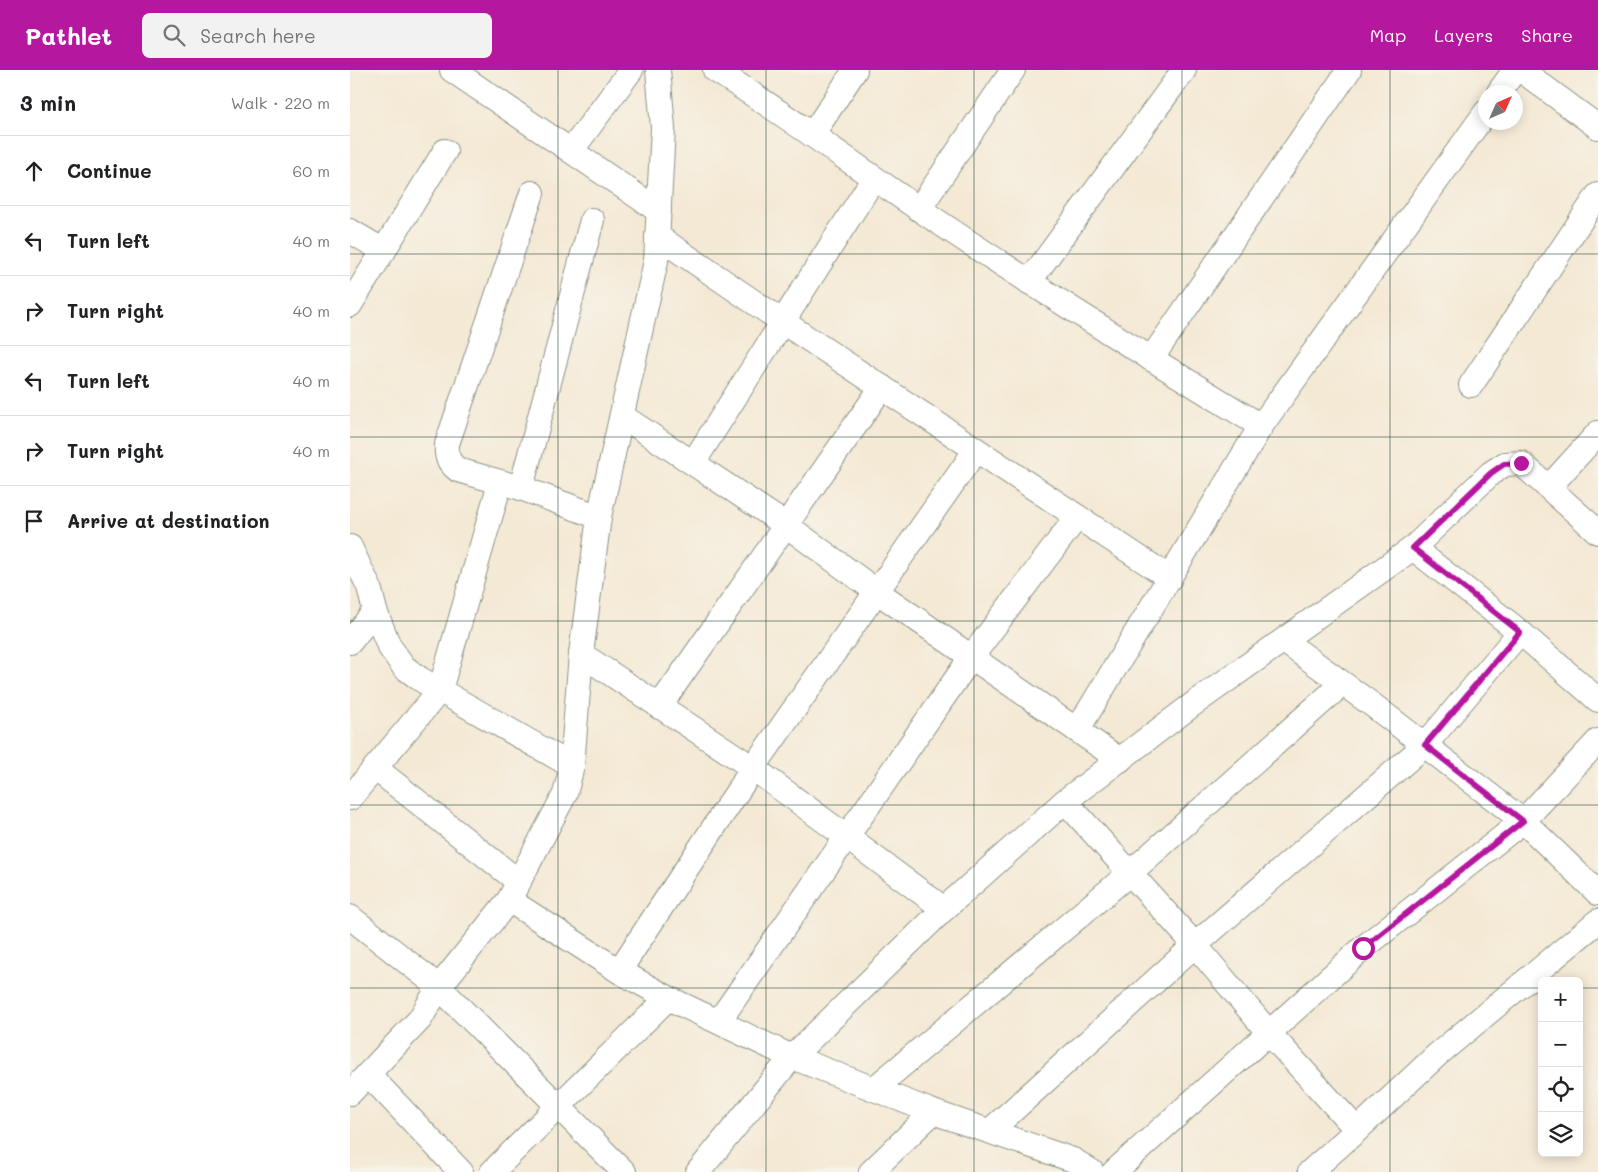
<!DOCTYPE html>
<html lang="en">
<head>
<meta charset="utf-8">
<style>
  body { margin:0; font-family:Mali,sans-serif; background:#f2f2f2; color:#202124 }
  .controls { position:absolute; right:15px; bottom:15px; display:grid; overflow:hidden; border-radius:8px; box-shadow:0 2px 12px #0003 }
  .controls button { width:45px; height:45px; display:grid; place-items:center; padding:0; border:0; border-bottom:1px solid #e0e0e0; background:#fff; color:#202124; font:25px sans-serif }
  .compass { position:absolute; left:1128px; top:15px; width:45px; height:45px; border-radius:50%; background:#fff; box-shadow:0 2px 12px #0003; rotate:45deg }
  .stop { position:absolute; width:15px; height:15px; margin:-11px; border:4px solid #b5179e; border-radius:50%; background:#fff }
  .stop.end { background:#b5179e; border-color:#fff; box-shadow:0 1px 5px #0008 }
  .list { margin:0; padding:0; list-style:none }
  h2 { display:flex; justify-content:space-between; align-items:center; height:65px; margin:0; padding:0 20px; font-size:21px }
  h2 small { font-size:16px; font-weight:400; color:#757577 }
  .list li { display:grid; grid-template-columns:32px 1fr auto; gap:15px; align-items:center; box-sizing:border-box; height:70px; padding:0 20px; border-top:1px solid #e0e0e0 }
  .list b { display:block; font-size:19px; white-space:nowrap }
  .list em { font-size:16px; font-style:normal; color:#757577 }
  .icon { flex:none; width:28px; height:28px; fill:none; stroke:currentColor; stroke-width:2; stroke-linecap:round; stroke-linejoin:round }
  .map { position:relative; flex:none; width:1248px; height:1102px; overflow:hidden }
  header { display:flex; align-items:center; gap:30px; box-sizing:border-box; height:70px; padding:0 25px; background:#b5179e; color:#fff }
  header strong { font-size:24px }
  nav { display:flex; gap:28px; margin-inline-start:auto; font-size:18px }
  .search { width:350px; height:45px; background:#f2f2f2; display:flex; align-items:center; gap:12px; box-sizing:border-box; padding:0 18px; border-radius:8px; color:#757577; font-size:19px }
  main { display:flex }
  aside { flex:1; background:#fff }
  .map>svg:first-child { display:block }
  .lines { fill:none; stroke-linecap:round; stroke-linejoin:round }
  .minor-casing { stroke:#8a9384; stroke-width:26 }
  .minor { stroke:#fff; stroke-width:24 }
  .route { stroke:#b5179e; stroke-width:6 }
  .grid { fill:none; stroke:#1f3d34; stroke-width:1; stroke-opacity:0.55 }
</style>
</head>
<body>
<header>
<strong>Pathlet</strong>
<div class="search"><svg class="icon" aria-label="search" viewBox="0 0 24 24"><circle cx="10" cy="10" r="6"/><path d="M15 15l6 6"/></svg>Search here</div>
<nav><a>Map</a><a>Layers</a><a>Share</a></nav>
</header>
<main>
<aside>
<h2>3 min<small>Walk · 220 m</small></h2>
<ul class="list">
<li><svg class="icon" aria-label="ahead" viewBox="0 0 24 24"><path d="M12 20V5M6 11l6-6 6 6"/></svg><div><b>Continue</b></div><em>60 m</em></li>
<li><svg class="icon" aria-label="left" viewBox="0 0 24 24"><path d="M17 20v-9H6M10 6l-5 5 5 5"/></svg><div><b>Turn left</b></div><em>40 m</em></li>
<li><svg class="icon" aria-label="right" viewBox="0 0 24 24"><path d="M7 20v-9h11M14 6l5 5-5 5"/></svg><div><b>Turn right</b></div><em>40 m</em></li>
<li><svg class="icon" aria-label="left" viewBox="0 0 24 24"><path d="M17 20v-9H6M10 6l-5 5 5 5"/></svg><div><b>Turn left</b></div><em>40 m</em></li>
<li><svg class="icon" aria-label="right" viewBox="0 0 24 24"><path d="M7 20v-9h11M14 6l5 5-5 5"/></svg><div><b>Turn right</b></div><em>40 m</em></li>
<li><svg class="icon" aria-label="arrive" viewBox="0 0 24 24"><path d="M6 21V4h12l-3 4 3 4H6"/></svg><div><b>Arrive at destination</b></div></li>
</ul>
</aside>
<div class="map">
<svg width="1248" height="1102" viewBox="0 0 1248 1102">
  <rect width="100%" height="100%" fill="#f7f3e8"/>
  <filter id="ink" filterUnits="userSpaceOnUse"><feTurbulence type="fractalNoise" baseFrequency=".02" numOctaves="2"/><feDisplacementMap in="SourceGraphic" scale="10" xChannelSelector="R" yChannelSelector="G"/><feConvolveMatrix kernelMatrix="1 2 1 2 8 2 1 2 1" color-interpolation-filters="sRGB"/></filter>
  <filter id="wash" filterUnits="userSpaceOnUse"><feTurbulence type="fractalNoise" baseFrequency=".0096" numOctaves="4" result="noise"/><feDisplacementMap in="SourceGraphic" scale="20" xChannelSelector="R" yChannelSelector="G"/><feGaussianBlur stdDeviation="1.12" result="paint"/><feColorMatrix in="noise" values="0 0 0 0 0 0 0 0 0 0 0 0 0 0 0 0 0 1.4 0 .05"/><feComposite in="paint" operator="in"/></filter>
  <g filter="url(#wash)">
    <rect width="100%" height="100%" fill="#f4e9d5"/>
  </g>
  <g filter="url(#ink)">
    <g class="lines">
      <!-- minor casing -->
      <g class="minor-casing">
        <g id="minor">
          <path d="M 102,0 L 309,141"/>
          <path d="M 365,0 C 435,44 501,93 569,139 C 681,215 796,286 911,356"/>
          <path d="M 1171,0 L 1248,57"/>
          <path d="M 1149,22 L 1165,0"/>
          <path d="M 462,65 L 505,0"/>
          <path d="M 221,81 L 281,0"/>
          <path d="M 182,123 L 97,374 C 96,387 98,392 108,400 L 171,418 L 249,447"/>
          <path d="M 569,139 L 663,0"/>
          <path d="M 0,161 L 34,181"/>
          <path d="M 307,166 L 433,252 L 820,508"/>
          <path d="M 679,212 L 834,0"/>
          <path d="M 0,235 L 95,81"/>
          <path d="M 801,289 L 999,0"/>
          <path d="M 1121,315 L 1248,125"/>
          <path d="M 272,346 L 436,455 L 526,521 L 770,690"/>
          <path d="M 343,393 L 524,108"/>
          <path d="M 1199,417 L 1248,363"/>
          <path d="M 171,418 L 242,150"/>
          <path d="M 0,477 L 19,517 L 25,541 L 39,576 L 54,597 L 70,609 L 222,696"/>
          <path d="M 1063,478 L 1170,562 L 1248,630"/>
          <path d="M 934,571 L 1024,636 L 1173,751 L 1248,823"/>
          <path d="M 0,572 L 25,541"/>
          <path d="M 231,584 L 403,698 L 594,839"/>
          <path d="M 309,637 L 532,317"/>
          <path d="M 728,659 L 911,356 L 1136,42"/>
          <path d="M 25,698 L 169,812"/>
          <path d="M 0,728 L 90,620 L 150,413"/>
          <path d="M 715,731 L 845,875 L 919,963 L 1007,1060 L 1087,985 L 1248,851"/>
          <path d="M 159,830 L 269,901 L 318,928 L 442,987 L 583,1042 L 723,1090 L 742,1102"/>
          <path d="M 0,847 L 89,917 L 274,1102"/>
          <path d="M 269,901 L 403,698 L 626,380"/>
          <path d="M 369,951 L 622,586 L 727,447"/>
          <path d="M 18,1004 L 111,1102"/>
          <path d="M 525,1018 L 780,803 L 992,614"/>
          <path d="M 0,1023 L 70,949 L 89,917 L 159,830 L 215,724 L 222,696 L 231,584 L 249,447 L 306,191 L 313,58 L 308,0"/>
          <path d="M 640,1061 L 845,875 L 1075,675 L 1170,562"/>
          <path d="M 142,1102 L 318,928"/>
          <path d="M 348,1102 L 442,987 L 594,839 L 715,731 L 842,635 L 1063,478 L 1141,403 L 1155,394 L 1171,393 L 1248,462"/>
          <path d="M 521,1102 L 583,1042"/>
          <path d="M 764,1102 L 1013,878 L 1173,751 L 1248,671"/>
          <path d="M 960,1102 L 1007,1060"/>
        </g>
      </g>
      <!-- minor -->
      <use href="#minor" class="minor"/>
    </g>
  </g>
  <g class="lines" filter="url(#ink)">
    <!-- route -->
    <path class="route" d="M 1013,878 L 1173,751 L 1075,675 L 1170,562 L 1063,478 L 1141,403 L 1154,394 L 1171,393"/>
  </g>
  <!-- grid -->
  <path class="grid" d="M 208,0 L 208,1102M 416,0 L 416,1102M 624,0 L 624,1102M 832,0 L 832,1102M 1040,0 L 1040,1102M 0,184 L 1248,184M 0,367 L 1248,367M 0,551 L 1248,551M 0,735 L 1248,735M 0,918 L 1192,918M 1229,918 L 1248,918"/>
</svg>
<div class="controls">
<button>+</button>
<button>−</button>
<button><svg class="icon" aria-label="locate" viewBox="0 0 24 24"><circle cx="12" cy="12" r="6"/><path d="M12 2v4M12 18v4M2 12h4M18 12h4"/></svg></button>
<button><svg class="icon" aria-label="layers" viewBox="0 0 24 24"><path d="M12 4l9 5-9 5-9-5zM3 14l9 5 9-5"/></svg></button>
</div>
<svg class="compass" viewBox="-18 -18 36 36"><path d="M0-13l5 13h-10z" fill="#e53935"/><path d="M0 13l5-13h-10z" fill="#757577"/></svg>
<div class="stop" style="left:1013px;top:878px"></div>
<div class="stop end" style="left:1171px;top:393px"></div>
</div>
</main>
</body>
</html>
